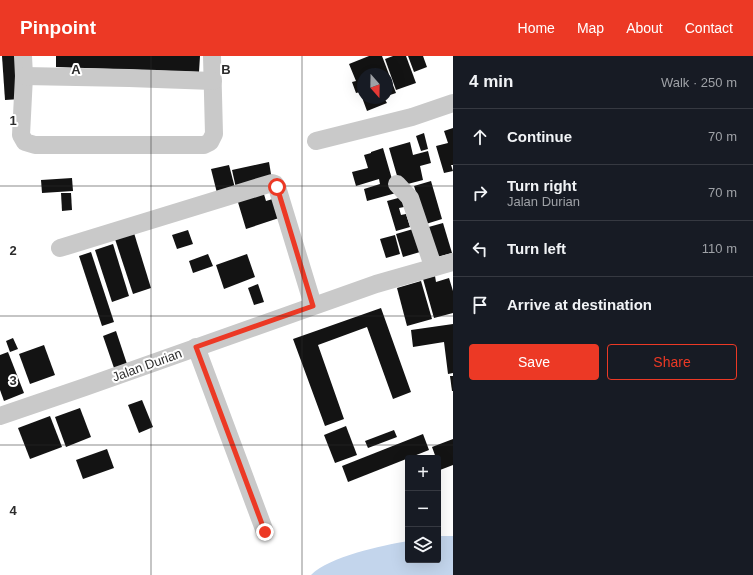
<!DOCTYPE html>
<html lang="en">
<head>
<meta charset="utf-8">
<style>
  body { margin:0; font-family:Arial,sans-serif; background:#242831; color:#f1f3f6 }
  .controls { position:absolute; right:12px; bottom:12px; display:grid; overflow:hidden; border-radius:4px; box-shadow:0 4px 16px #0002 }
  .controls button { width:36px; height:36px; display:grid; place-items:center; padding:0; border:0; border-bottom:1px solid #363941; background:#171b24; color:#f1f3f6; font:20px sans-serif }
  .compass { position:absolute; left:357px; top:12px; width:36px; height:36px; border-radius:50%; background:#171b24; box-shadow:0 4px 16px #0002; rotate:160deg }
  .stop { position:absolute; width:12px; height:12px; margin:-9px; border:3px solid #ec3925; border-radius:50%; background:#fff }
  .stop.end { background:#ec3925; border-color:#fff; box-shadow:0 1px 4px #0008 }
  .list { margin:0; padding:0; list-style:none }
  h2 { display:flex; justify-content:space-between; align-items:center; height:52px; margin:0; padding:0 16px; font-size:17px }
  h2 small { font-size:13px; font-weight:400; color:#9ea1a6 }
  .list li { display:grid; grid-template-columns:26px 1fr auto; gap:12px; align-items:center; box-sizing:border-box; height:56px; padding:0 16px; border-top:1px solid #363941 }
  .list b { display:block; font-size:15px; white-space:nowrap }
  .list p { margin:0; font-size:13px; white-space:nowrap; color:#9ea1a6 }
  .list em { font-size:13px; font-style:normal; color:#9ea1a6 }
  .actions { display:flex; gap:8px; padding:12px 16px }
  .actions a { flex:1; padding:9px 0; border:1px solid #ec3925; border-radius:4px; text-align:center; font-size:14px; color:#ec3925 }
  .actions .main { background:#ec3925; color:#fff }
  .icon { flex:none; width:22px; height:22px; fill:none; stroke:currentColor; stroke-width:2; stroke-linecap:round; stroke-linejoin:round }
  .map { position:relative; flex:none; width:453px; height:519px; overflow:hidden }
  header { display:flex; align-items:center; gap:24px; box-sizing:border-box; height:56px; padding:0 20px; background:#ec3925; color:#fff }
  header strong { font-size:19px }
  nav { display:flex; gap:22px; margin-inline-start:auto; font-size:14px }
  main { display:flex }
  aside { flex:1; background:#171b24 }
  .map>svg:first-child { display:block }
  .water { fill:#c3d5ec }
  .building { fill:#131313 }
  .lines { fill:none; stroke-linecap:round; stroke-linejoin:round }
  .minor { stroke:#c9c9c9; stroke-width:18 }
  .route { stroke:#ec3925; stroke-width:5 }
  .grid { fill:none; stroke:#2c2c2c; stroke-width:1; stroke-opacity:0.55 }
  .labels { text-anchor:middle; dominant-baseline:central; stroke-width:4; stroke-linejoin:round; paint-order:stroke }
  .street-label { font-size:13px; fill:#2c2c2c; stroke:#fff }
  .grid-label { font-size:13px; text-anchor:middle; font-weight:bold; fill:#2c2c2c; stroke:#fff; stroke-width:4; stroke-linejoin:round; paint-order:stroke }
</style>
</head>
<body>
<header>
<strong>Pinpoint</strong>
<nav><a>Home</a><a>Map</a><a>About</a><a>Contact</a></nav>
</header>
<main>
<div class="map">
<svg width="453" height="519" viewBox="0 0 453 519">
  <rect width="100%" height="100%" fill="#fff"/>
  <!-- water -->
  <path class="water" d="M 438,480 L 453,480 L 453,519 L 311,519 C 330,500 381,490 408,485 L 408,504 L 438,504 Z"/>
  <!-- building -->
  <g class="building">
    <path d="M 2,0 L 18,0 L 21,43 L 5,44 Z"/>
    <path d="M 56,0 L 200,0 L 199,16 L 56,11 Z"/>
    <path d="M 369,0 L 382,0 L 396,37 L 387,40 L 387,18 L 363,18 L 363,42 L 384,42 L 387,47 L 367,55 L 360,36 L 356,37 L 352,26 L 356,25 L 349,8 Z"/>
    <path d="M 393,0 L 406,0 L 416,27 L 396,34 L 385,3 Z"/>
    <path d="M 408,0 L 423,0 L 427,11 L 414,16 Z"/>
    <path d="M 453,72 L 453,109 L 451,109 L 453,115 L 444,117 L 436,90 L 448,87 L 444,75 Z"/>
    <path d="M 424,77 L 428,93 L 421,95 L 416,80 Z"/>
    <path d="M 410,86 L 413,99 L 428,95 L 431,107 L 420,110 L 423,124 L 400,130 L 389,92 Z"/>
    <path d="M 383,92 L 396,137 L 367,145 L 364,133 L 380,128 L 379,123 L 356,130 L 352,116 L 368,112 L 364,99 L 371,97 L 371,96 Z"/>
    <path d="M 269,106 L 272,124 L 236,132 L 232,114 Z"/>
    <path d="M 229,109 L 235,132 L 217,137 L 211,113 Z"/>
    <path d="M 72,122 L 73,135 L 42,137 L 41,124 Z"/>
    <path d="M 431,125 L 442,163 L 426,168 L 414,130 Z"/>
    <path d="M 263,135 L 266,145 L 276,142 L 282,161 L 246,173 L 237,143 Z"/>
    <path d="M 61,137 L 71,137 L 72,154 L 62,155 Z"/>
    <path d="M 402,141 L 404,151 L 399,152 L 401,159 L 406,158 L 410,171 L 396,175 L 387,145 Z"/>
    <path d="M 443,167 L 452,197 L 433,202 L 425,172 Z"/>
    <path d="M 413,173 L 420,196 L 403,201 L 396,178 Z"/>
    <path d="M 188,174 L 193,188 L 177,193 L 172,179 Z"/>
    <path d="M 134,177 L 151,232 L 133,238 L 115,183 Z"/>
    <path d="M 395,179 L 400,198 L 386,202 L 380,183 Z"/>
    <path d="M 113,188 L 129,240 L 112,246 L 95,194 Z"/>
    <path d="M 91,196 L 114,266 L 102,270 L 79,200 Z"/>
    <path d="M 208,198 L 213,210 L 193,217 L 189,205 Z"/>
    <path d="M 247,198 L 255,221 L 224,233 L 216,209 Z"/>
    <path d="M 435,220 L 436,226 L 449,222 L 453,235 L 453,257 L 434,262 L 423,223 Z"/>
    <path d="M 421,225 L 432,263 L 407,270 L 397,232 Z"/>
    <path d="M 258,228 L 264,246 L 254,249 L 248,232 Z"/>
    <path d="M 381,252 L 411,336 L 393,343 L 367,271 L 318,289 L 344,363 L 325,370 L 293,283 Z"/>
    <path d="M 453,268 L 453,317 L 448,318 L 444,286 L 413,291 L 411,274 Z"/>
    <path d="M 116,275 L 127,308 L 114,312 L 103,280 Z"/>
    <path d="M 13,282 L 18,293 L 10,296 L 6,285 Z"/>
    <path d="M 44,289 L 55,319 L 30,328 L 19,298 Z"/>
    <path d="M 8,296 L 24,337 L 4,345 L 0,334 L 0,299 Z"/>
    <path d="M 450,320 L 453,320 L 453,335 L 452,335 Z"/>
    <path d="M 142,344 L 153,371 L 139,377 L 128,349 Z"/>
    <path d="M 80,352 L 91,381 L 66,391 L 55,361 Z"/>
    <path d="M 50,360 L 62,391 L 30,403 L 18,372 Z"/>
    <path d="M 346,370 L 357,399 L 335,407 L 324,379 Z"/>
    <path d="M 394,374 L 397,381 L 368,392 L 365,385 Z"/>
    <path d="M 423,378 L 429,394 L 348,426 L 342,410 Z"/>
    <path d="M 453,383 L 453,409 L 440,414 L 438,408 L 438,402 L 436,402 L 432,391 Z"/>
    <path d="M 107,393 L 114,412 L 83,423 L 76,404 Z"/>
  </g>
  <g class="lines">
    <!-- minor -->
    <g class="minor">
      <path d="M 23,0 L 24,20 L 21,79 L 25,86 L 35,89 L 204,89 L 210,86 L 214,78 L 212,0"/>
      <path d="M 24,20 L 129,22 L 213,25"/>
      <path d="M 316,85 L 412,61 L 453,47"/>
      <path d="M 397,128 L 410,142 L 433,210"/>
      <path d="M 60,192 L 272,127 L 275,128 L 277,131 L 313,249"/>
      <path d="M 196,291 L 265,476"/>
      <path d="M 0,360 L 85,331 L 376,228 L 453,206"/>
    </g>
  </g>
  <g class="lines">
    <!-- route -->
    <path class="route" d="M 265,476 L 196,291 L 313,250 L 277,131"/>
  </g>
  <!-- grid -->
  <path class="grid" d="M 151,0 L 151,519M 302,0 L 302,519M 0,130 L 453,130M 0,260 L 453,260M 0,389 L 453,389"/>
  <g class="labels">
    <!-- street labels -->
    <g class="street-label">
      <text transform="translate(147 309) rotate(-20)">Jalan Durian</text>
    </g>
  </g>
  <g class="grid-label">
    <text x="76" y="18">A</text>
    <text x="226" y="18">B</text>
    <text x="13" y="69">1</text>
    <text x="13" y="199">2</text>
    <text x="13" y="329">3</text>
    <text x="13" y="459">4</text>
  </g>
</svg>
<div class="controls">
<button>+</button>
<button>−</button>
<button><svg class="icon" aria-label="layers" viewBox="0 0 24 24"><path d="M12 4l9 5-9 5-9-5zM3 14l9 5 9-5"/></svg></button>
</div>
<svg class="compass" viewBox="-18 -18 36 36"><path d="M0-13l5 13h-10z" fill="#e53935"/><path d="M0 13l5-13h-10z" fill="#9ea1a6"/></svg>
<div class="stop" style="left:277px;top:131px"></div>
<div class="stop end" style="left:265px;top:476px"></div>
</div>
<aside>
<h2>4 min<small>Walk · 250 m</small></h2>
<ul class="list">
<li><svg class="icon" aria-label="ahead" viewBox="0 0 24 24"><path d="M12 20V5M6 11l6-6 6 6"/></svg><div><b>Continue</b></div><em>70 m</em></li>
<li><svg class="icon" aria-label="right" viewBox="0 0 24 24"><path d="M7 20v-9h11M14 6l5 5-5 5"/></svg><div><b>Turn right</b><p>Jalan Durian</p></div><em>70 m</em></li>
<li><svg class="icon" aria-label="left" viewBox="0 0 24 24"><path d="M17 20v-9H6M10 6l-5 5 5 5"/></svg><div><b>Turn left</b></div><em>110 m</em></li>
<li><svg class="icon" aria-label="arrive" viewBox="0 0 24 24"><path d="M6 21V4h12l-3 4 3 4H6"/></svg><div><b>Arrive at destination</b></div></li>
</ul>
<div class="actions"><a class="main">Save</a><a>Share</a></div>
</aside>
</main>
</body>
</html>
